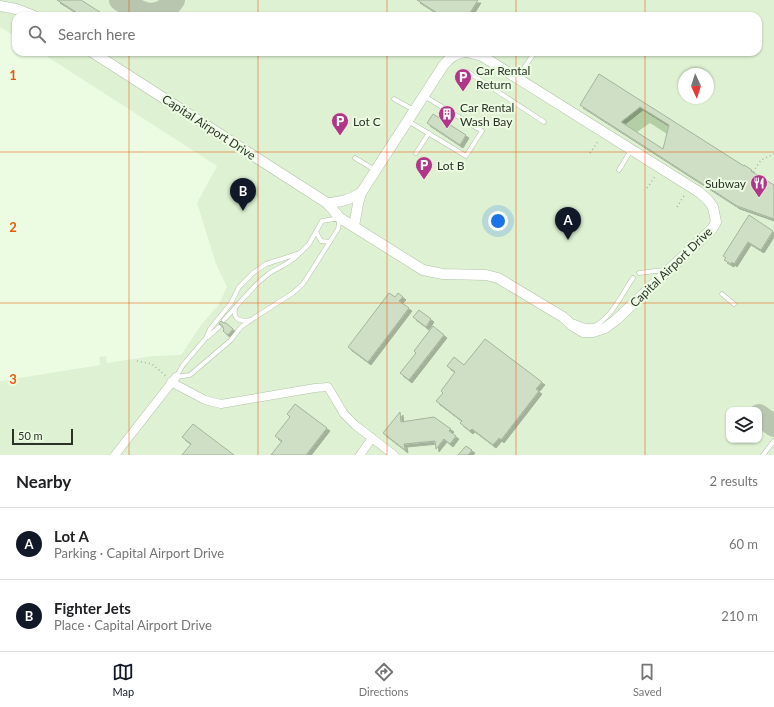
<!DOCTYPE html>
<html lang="en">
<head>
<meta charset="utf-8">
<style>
  body { margin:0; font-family:Lato,sans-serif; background:#f6f6f6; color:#202124 }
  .controls { position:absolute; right:12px; bottom:12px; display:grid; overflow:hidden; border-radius:8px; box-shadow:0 1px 3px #0004 }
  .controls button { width:36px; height:36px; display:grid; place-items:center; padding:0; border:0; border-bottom:1px solid #e0e0e0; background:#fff; color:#202124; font:20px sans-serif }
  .compass { position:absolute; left:678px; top:68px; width:36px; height:36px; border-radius:50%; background:#fff; box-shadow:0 1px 3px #0004; rotate:176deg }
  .scale { position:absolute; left:12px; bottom:10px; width:61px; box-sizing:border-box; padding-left:4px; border:2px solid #2c3228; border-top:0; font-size:11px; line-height:14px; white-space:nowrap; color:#2c3228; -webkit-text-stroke:3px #ecfce3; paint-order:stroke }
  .you { position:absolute; left:498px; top:221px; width:14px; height:14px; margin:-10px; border:3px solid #fff; border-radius:50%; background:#1a73e8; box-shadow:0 0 0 6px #1a73e833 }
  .badge { display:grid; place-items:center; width:26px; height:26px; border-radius:50%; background:#111827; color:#fff; font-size:13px; font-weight:700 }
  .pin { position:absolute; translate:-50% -33px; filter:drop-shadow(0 1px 2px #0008) }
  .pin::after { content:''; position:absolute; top:21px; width:14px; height:12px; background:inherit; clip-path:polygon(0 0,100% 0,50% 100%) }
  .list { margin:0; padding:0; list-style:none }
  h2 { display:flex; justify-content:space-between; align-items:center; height:52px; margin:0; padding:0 16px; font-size:17px }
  h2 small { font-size:13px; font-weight:400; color:#757577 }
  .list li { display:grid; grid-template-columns:26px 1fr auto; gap:12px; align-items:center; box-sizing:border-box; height:72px; padding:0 16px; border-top:1px solid #e0e0e0 }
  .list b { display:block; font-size:15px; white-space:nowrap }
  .list p { margin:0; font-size:13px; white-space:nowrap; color:#757577 }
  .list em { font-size:13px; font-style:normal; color:#757577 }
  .icon { flex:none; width:22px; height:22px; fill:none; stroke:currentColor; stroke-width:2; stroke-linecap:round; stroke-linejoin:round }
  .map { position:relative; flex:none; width:774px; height:455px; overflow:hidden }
  .search { position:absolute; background:#fff; box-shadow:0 1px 3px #0004; left:12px; right:12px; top:12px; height:44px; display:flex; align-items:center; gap:10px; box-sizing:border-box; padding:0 14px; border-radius:12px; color:#757577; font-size:15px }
  .sheet { height:196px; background:#fff }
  nav { display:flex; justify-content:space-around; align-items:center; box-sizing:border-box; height:56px; border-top:1px solid #e0e0e0; background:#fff; font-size:11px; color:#757577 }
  nav a { display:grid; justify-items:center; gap:2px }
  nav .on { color:#111827 }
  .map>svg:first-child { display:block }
  .built { fill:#def2d3; fill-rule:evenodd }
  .green { fill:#b4cfa6 }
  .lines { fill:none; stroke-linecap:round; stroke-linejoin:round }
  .taxiway { stroke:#b8c6b0; stroke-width:22 }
  .building { fill:#cfdfc6; stroke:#a4b49c; fill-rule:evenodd; filter:url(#shadow) }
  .service-casing { stroke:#b2c1a9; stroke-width:5 }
  .minor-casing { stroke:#b2c1a9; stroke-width:9 }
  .tertiary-casing { stroke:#b2c1a9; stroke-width:11 }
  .path { stroke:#a7b4a0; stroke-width:1.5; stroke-dasharray:1 3; stroke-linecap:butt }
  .service { stroke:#fff; stroke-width:4 }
  .minor { stroke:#fff; stroke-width:8 }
  .tertiary { stroke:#fff; stroke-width:10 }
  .grid { fill:none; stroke:#e8590c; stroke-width:1; stroke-opacity:0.55 }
  .labels { text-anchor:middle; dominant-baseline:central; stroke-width:4; stroke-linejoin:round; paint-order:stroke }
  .poi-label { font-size:12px; fill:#2c3228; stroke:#ecfce3; text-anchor:start }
  .street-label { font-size:12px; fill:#2c3228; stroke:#ecfce3 }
  .grid-label { font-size:13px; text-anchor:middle; font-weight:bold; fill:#e8590c; stroke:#ecfce3; stroke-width:4; stroke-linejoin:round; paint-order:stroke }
</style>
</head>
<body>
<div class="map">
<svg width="774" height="455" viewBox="0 0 774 455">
  <defs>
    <filter id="shadow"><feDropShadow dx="3" dy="3" stdDeviation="0" flood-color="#0004"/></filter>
  </defs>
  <rect width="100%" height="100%" fill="#ecfce3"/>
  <!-- built -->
  <path class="built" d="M 0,0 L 774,0 L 774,455 L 0,455 L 0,381 L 100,365 L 99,357 L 106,356 L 107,363 L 152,356 L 181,355 L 201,325 L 219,304 L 227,287 L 216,264 L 197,203 L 217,166 L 40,52 L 758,52 L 758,16 L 16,16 L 16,37 L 0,27 ZM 684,74 L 708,74 L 708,98 L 684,98 ZM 729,410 L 759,410 L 759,440 L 729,440 Z"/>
  <!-- green -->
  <path class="green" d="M 640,107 L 669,125 L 667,134 L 650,123 L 637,132 L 621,122 Z"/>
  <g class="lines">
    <!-- taxiway -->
    <g class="taxiway">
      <path d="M 120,0 C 138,12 158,24 174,0"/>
      <path d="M 759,415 L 774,426"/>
    </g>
  </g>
  <!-- building -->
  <g class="building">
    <path d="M 57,0 L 81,0 L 106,16 L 73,16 L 76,12 Z"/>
    <path d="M 417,0 L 478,0 L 468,16 L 442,16 Z"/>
    <path d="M 599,74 L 744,166 L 744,165 L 752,170 L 751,171 L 774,185 L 774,219 L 737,206 L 580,105 ZM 640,107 L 669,125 L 663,149 L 621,122 Z"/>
    <path d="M 433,114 L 466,135 L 460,145 L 427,123 Z"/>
    <path d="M 749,215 L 773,231 L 761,250 L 748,242 L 734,264 L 732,262 L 731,264 L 724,260 L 726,258 L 723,256 Z"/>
    <path d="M 389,293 L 395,297 L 398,293 L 403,297 L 399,301 L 409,308 L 368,362 L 348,347 Z"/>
    <path d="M 419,310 L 431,319 L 426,327 L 413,317 Z"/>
    <path d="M 221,321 L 223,323 L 226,323 L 233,329 L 228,335 L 223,331 L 224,330 L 222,325 L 219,324 Z"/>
    <path d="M 433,326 L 444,335 L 409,380 L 400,373 L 416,353 L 414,351 Z"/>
    <path d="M 485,339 L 542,382 L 536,389 L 539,391 L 501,440 L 499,438 L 493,445 L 472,429 L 470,431 L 460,423 L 462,421 L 436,401 L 443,393 L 441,391 L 455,372 L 447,366 L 454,357 L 464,365 Z"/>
    <path d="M 295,404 L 327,428 L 306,455 L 271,455 L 282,441 L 275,436 L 290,417 L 287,414 Z"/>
    <path d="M 400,412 L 401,422 L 434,417 L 451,429 L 449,431 L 456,436 L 450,444 L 444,439 L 436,449 L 435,441 L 404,444 L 405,450 L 383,433 Z"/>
    <path d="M 193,424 L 234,455 L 182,455 L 191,444 L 182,437 Z"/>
    <path d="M 466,446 L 472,450 L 468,455 L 458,455 Z"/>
  </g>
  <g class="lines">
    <!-- service casing -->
    <g class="service-casing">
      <g id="service">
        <path d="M 468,72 L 544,122"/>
        <path d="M 517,78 L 535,52"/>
        <path d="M 394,99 L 414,110"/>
        <path d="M 408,121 L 466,156 L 482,131 L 424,96"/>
        <path d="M 416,153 L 429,133"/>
        <path d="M 355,158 L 375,170"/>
        <path d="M 619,170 L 631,150"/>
        <path d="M 340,218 L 338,229 L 303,284 L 293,293 L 257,316 L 241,327 L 231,340 L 190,375 L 176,377 L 183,365 L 206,338 L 210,329 L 231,303 L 239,287 L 253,273 L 266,264 L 300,253 L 309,244 L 322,221 Z"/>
        <path d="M 316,232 L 321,241 L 330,242"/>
        <path d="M 639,273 L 664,270"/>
        <path d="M 722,294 L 734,304"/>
        <path d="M 235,309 C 233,320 241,322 251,320"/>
        <path d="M 224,320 C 238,305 251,288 267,275 C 277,268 289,264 298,255"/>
        <path d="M 575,322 C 581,325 589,328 596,325 C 612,317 623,292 633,278"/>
        <path d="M 208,337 L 219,327"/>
        <path d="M 763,455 L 774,441"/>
      </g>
    </g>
    <!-- minor casing -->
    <g class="minor-casing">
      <g id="minor">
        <path d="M 171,382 L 205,400 L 221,404 L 315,388 L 328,387 L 344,414 L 355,425 L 394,455"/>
        <path d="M 115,455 L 176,377"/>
        <path d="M 360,455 L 372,438"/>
      </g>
    </g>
    <!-- tertiary casing -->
    <g class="tertiary-casing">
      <g id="tertiary">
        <path d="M 0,6 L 16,9 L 34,16"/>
        <path d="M 92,52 L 327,203 L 340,218 L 423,270 L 443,274 L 486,275 L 498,278 L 563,317 L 573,326 L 583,332 L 593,332 L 605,328 L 616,320 L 712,229 L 716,222 L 713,207 L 708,200 L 699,192 L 482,56 L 467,52"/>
        <path d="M 327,203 C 342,202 348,200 361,193"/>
        <path d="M 354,226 L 358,204 L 361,193 L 443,66 C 449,58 455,53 465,52"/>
      </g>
    </g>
    <!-- path -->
    <g class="path">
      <path d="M 590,153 L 599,140"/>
      <path d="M 753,172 L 761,160 L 774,154"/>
      <path d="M 647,188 L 656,175"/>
      <path d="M 677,207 L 685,194"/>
      <path d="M 137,361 L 152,364 L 166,376"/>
    </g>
    <!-- service -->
    <use href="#service" class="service"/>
    <!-- minor -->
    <use href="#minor" class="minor"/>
    <!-- tertiary -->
    <use href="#tertiary" class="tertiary"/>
  </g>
  <!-- grid -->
  <path class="grid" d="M 129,0 L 129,16M 258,0 L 258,16M 387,0 L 387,16M 516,0 L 516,16M 645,0 L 645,16M 129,52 L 129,455M 258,52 L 258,455M 387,52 L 387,455M 516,52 L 516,455M 645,52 L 645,455M 0,152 L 774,152M 0,303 L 774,303"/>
  <!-- icons -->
  <defs>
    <g id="parking-pin" transform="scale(0.9)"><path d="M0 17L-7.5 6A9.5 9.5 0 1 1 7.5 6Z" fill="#b23687" stroke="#ecfce3"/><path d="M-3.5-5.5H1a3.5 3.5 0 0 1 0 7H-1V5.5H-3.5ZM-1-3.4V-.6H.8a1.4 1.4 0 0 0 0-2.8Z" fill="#fff"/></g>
    <g id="building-pin" transform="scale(0.9)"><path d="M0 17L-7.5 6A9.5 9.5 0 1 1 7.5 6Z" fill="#b23687" stroke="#ecfce3"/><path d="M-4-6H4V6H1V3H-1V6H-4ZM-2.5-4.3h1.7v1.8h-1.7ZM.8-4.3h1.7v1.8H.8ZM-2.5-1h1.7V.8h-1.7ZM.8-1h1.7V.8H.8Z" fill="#fff"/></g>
    <g id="restaurant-pin" transform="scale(0.9)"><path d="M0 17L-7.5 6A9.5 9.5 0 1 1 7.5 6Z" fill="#b23687" stroke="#ecfce3"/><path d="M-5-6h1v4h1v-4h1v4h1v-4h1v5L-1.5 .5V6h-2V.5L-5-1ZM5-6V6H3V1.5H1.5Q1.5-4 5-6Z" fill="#fff"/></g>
  </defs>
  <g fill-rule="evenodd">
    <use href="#parking-pin" x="463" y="77"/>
    <use href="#building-pin" x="447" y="114"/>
    <use href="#parking-pin" x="340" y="121"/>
    <use href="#parking-pin" x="424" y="165"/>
    <use href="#restaurant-pin" x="759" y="183"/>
  </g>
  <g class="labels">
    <!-- poi labels -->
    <g class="poi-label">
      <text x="476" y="70">Car Rental<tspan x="476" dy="14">Return</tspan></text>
      <text x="460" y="107">Car Rental<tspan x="460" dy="14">Wash Bay</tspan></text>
      <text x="353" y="121">Lot C</text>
      <text x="437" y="165">Lot B</text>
      <text x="746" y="183" text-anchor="end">Subway</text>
    </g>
    <!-- street labels -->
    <g class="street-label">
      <text transform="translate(209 127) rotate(33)">Capital Airport Drive</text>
      <text transform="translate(671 267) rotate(-44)">Capital Airport Drive</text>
    </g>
  </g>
  <g class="grid-label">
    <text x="13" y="80">1</text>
    <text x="13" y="232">2</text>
    <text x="13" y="384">3</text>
  </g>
</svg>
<div class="controls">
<button><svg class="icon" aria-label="layers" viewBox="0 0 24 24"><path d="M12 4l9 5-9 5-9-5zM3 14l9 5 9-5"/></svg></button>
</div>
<svg class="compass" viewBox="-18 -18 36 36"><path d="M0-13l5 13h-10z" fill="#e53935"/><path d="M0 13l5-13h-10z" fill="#757577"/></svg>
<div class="scale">50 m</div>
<div class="you"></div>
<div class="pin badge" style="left:568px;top:240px">A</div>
<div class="pin badge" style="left:243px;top:211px">B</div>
<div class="search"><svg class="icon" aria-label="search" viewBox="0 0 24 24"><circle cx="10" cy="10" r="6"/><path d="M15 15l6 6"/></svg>Search here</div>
</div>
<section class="sheet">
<h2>Nearby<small>2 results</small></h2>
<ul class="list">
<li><span class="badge">A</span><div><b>Lot A</b><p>Parking · Capital Airport Drive</p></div><em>60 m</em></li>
<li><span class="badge">B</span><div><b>Fighter Jets</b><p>Place · Capital Airport Drive</p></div><em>210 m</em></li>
</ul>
</section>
<nav>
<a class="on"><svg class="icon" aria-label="map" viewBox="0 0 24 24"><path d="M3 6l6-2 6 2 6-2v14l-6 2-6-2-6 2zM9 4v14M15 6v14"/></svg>Map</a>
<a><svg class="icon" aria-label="directions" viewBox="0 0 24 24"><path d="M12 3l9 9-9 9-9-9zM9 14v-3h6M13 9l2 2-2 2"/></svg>Directions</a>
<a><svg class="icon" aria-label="saved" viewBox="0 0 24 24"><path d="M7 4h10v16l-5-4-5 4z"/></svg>Saved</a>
</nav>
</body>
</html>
